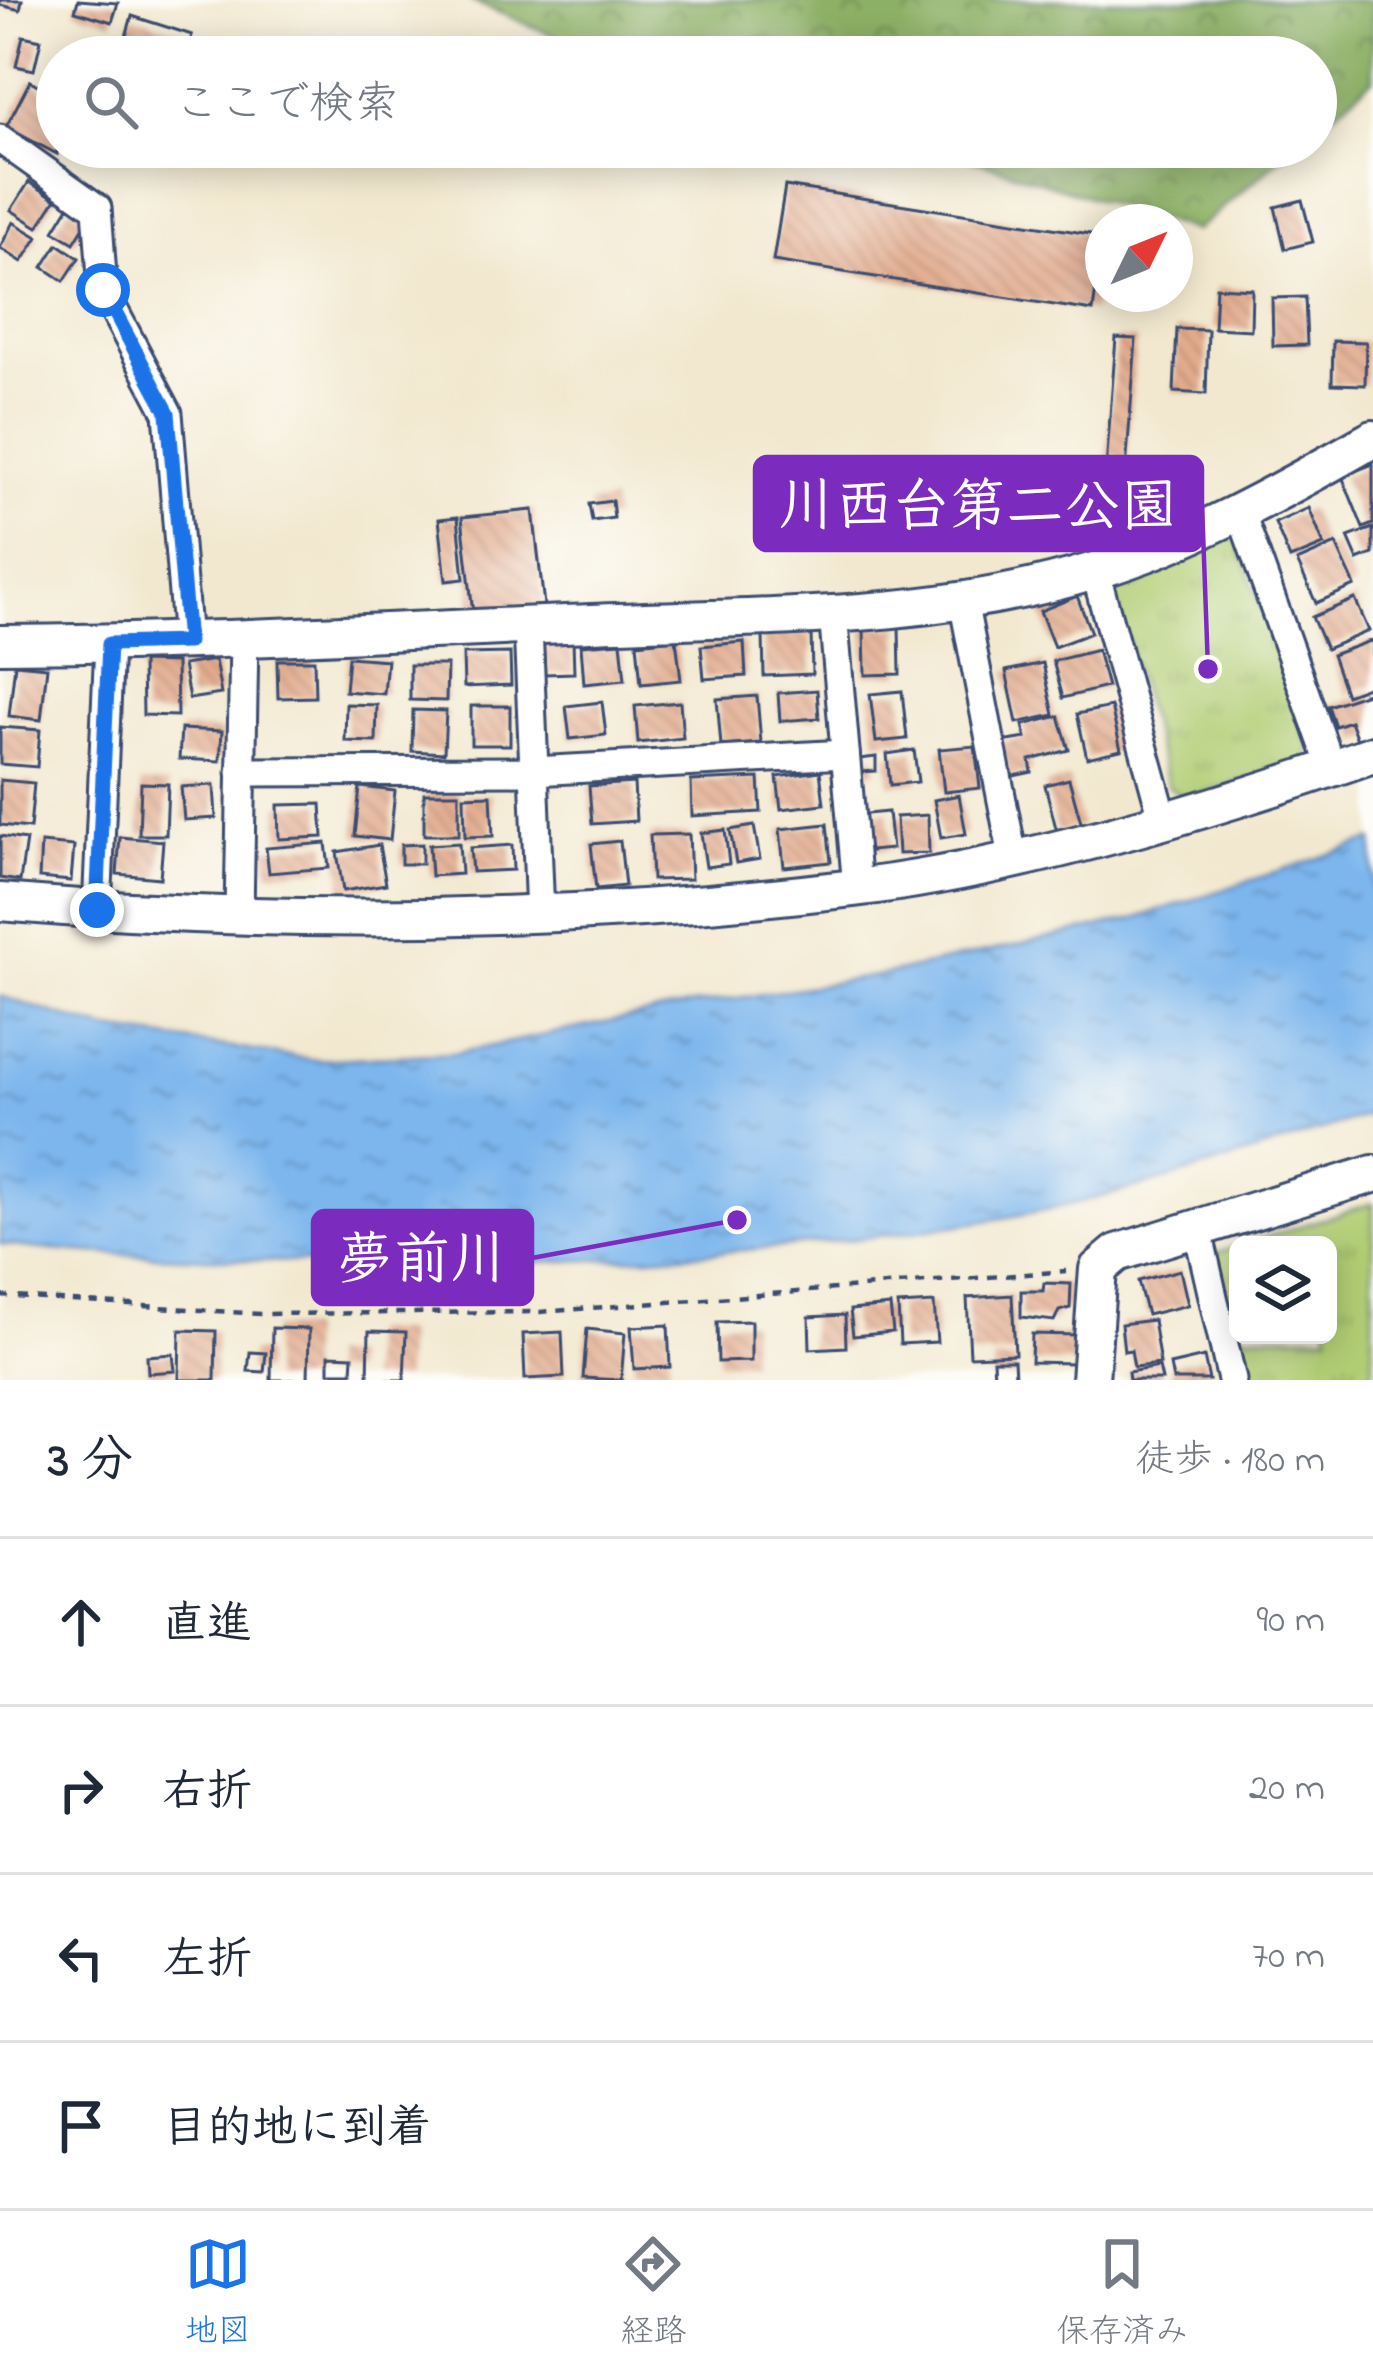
<!DOCTYPE html>
<html lang="ja">
<head>
<meta charset="utf-8">
<style>
  body { margin:0; font-family:"Indie Flower","Klee One",sans-serif; background:#f6f6f7; color:#1f2937 }
  .controls { position:absolute; right:36px; bottom:36px; display:grid; overflow:hidden; border-radius:18px; box-shadow:0 6px 30px #0003 }
  .controls button { width:108px; height:108px; display:grid; place-items:center; padding:0; border:0; border-bottom:3px solid #e0e1e3; background:#fff; color:#1f2937; font:60px sans-serif }
  .compass { position:absolute; left:1085px; top:204px; width:108px; height:108px; border-radius:50%; background:#fff; box-shadow:0 6px 30px #0003; rotate:47deg }
  .stop { position:absolute; width:36px; height:36px; margin:-27px; border:9px solid #1a73e8; border-radius:50%; background:#fff }
  .stop.end { background:#1a73e8; border-color:#fff; box-shadow:0 3px 12px #0008 }
  .list { margin:0; padding:0; list-style:none }
  h2 { display:flex; justify-content:space-between; align-items:center; height:156px; margin:0; padding:0 48px; font-size:51px }
  h2 small { font-size:39px; font-weight:400; color:#747a83 }
  .list li { display:grid; grid-template-columns:78px 1fr auto; gap:36px; align-items:center; box-sizing:border-box; height:168px; padding:0 48px; border-top:3px solid #e0e1e3 }
  .list b { display:block; font-size:45px; white-space:nowrap }
  .list em { font-size:39px; font-style:normal; color:#747a83 }
  .icon { flex:none; width:66px; height:66px; fill:none; stroke:currentColor; stroke-width:2; stroke-linecap:round; stroke-linejoin:round }
  .map { position:relative; flex:none; width:1373px; height:1380px; overflow:hidden }
  .search { position:absolute; background:#fff; box-shadow:0 6px 30px #0003; left:36px; right:36px; top:36px; height:132px; display:flex; align-items:center; gap:30px; box-sizing:border-box; padding:0 42px; border-radius:66px; color:#747a83; font-size:45px }
  .sheet { height:828px; background:#fff }
  nav { display:flex; justify-content:space-around; align-items:center; box-sizing:border-box; height:168px; border-top:3px solid #e0e1e3; background:#fff; font-size:33px; color:#747a83 }
  nav a { display:grid; justify-items:center; gap:6px }
  nav .on { color:#1a73e8 }
  .map>svg:first-child { display:block }
  .forest { fill:url(#forest-crowns); stroke:#547062; stroke-width:3 }
  .park { fill:url(#park-tufts); stroke:#667e68; stroke-width:3 }
  .water { fill:url(#water-ripples); stroke:#4c72a6; stroke-width:3 }
  .building { fill:url(#building-back-hatch) }
  .lines { fill:none; stroke-linecap:round; stroke-linejoin:round }
  .minor-casing { stroke:#3b4b6f; stroke-width:33 }
  .tertiary-casing { stroke:#3b4b6f; stroke-width:42 }
  .path { stroke:#3b4b6f; stroke-width:4.5; stroke-dasharray:9 9; stroke-linecap:butt }
  .minor { stroke:#fff; stroke-width:27 }
  .tertiary { stroke:#fff; stroke-width:36 }
  .route { stroke:#1a73e8; stroke-width:15 }
  .leader { fill:none; stroke:#7b2cbf; stroke-width:4.5 }
  .callout-dot { fill:#7b2cbf; stroke:#fdfcf7; stroke-width:4.5 }
  .callout { fill:#7b2cbf; stroke:#7b2cbf; stroke-width:4.5 }
  .callout-label { font-size:57px; text-anchor:middle; font-weight:bold; fill:#fff }
</style>
</head>
<body>
<div class="map">
<svg width="1373" height="1380" viewBox="0 0 1373 1380">
  <defs>
    <pattern id="forest-crowns" width="20" height="18" patternUnits="userSpaceOnUse" patternTransform="scale(3)"><rect width="20" height="18" fill="#8cb065"/><path d="M2 6a3 3 0 1 1 6 0M12 15a3 3 0 1 1 6 0" fill="none" stroke="#729056"/></pattern>
    <pattern id="park-tufts" width="24" height="20" patternUnits="userSpaceOnUse" patternTransform="scale(3)"><rect width="24" height="20" fill="#b1cd73"/><path d="M3 7l-1-3M5 7V3M7 7l1-3M15 17l-1-3M17 17v-4M19 17l1-3" fill="none" stroke="#98b066"/></pattern>
    <pattern id="water-ripples" width="26" height="14" patternUnits="userSpaceOnUse" patternTransform="scale(3)"><rect width="26" height="14" fill="#7cb6ed"/><path d="M2 4q2-2 4 0t4 0M15 11q2-2 4 0t4 0" fill="none" stroke="#6594c3"/></pattern>
    <pattern id="building-back-hatch" width="6" height="6" patternUnits="userSpaceOnUse" patternTransform="scale(3)"><rect width="6" height="6" fill="#e2ab8d"/><path d="M-1 5l2 2M0 0l6 6M5-1l2 2" fill="none" stroke="#c1937c"/></pattern>
  </defs>
  <rect width="100%" height="100%" fill="#fdfcf7"/>
  <filter id="ink" filterUnits="userSpaceOnUse"><feTurbulence type="fractalNoise" baseFrequency=".00833" numOctaves="2"/><feDisplacementMap in="SourceGraphic" scale="24" xChannelSelector="R" yChannelSelector="G"/><feConvolveMatrix kernelMatrix="1 2 1 2 8 2 1 2 1" color-interpolation-filters="sRGB"/></filter>
  <filter id="wash" filterUnits="userSpaceOnUse"><feTurbulence type="fractalNoise" baseFrequency=".004" numOctaves="4" result="noise"/><feDisplacementMap in="SourceGraphic" scale="48" xChannelSelector="R" yChannelSelector="G"/><feGaussianBlur stdDeviation="2.7" result="paint"/><feColorMatrix in="noise" values="0 0 0 0 0 0 0 0 0 0 0 0 0 0 0 0 0 1.4 0 .05"/><feComposite in="paint" operator="in"/></filter>
  <g filter="url(#wash)">
    <rect width="100%" height="100%" fill="#f2e8cf"/>
    <!-- forest -->
    <g class="forest">
      <path d="M 469,0 L 1373,0 L 1373,79 L 1316,128 L 1316,57 L 629,57 L 560,38 Z"/>
      <path d="M 934,147 L 1294,147 L 1195,231 Z"/>
    </g>
    <!-- park -->
    <g class="park">
      <path d="M 1223,533 L 1237,539 L 1311,748 L 1303,762 L 1185,798 L 1168,786 L 1112,590 L 1118,574 Z"/>
      <path d="M 1373,1203 L 1373,1380 L 1247,1380 L 1215,1253 L 1238,1246 L 1238,1335 L 1328,1335 L 1328,1245 L 1241,1245 Z"/>
    </g>
    <!-- water -->
    <path class="water" d="M 1373,840 L 1373,1113 C 1244,1156 1114,1201 979,1222 C 732,1261 458,1272 208,1258 C 139,1255 69,1254 0,1244 L 0,996 L 103,1029 L 316,1060 L 457,1053 L 687,1006 L 888,974 L 1134,919 Z"/>
    <g id="blocks">
      <!-- building -->
      <g class="building">
        <path d="M 0,0 L 22,0 L 20,10 L 0,5 Z"/>
        <path d="M 78,0 L 118,3 L 112,22 L 75,11 Z"/>
        <path d="M 132,16 L 192,35 L 186,57 L 120,57 Z"/>
        <path d="M 23,36 L 41,40 L 34,70 L 16,66 Z"/>
        <path d="M 30,81 L 57,95 L 57,154 L 6,127 Z"/>
        <path d="M 29,182 L 56,199 L 38,227 L 11,210 Z"/>
        <path d="M 785,186 L 1103,236 L 1093,311 L 773,261 Z"/>
        <path d="M 1302,200 L 1313,242 L 1285,249 L 1275,207 Z"/>
        <path d="M 70,205 L 90,217 L 74,243 L 54,231 Z"/>
        <path d="M 13,222 L 38,237 L 22,262 L 0,248 Z"/>
        <path d="M 58,244 L 79,258 L 64,281 L 43,267 Z"/>
        <path d="M 1216,287 L 1252,289 L 1251,330 L 1214,328 Z"/>
        <path d="M 1305,297 L 1307,345 L 1273,346 L 1272,298 Z"/>
        <path d="M 1177,329 L 1208,330 L 1206,394 L 1174,392 Z"/>
        <path d="M 1116,338 L 1136,339 L 1121,536 L 1101,534 Z"/>
        <path d="M 1333,341 L 1366,342 L 1365,385 L 1332,384 Z"/>
        <path d="M 1373,464 L 1373,524 L 1363,528 L 1342,476 Z"/>
        <path d="M 612,501 L 614,518 L 592,521 L 589,504 Z"/>
        <path d="M 1309,508 L 1324,545 L 1290,559 L 1275,523 Z"/>
        <path d="M 533,510 L 544,605 L 473,613 L 462,517 Z"/>
        <path d="M 458,517 L 464,579 L 446,581 L 439,519 Z"/>
        <path d="M 1373,528 L 1373,554 L 1358,560 L 1348,537 Z"/>
        <path d="M 1336,544 L 1355,586 L 1316,603 L 1297,561 Z"/>
        <path d="M 1077,596 L 1091,633 L 1054,647 L 1040,611 Z"/>
        <path d="M 1355,599 L 1369,631 L 1326,649 L 1312,617 Z"/>
        <path d="M 864,627 L 899,627 L 900,674 L 865,675 Z"/>
        <path d="M 811,633 L 812,674 L 764,676 L 763,635 Z"/>
        <path d="M 573,639 L 574,673 L 545,674 L 543,641 Z"/>
        <path d="M 676,639 L 681,680 L 641,684 L 637,643 Z"/>
        <path d="M 1373,640 L 1373,685 L 1346,695 L 1332,655 Z"/>
        <path d="M 621,642 L 625,680 L 584,684 L 581,645 Z"/>
        <path d="M 744,642 L 746,676 L 704,679 L 701,646 Z"/>
        <path d="M 1097,650 L 1107,687 L 1063,698 L 1053,661 Z"/>
        <path d="M 510,653 L 511,685 L 464,687 L 463,654 Z"/>
        <path d="M 348,657 L 387,660 L 384,694 L 345,691 Z"/>
        <path d="M 215,660 L 221,694 L 189,699 L 183,665 Z"/>
        <path d="M 277,660 L 314,660 L 315,697 L 278,698 Z"/>
        <path d="M 142,662 L 176,663 L 177,716 L 143,715 Z"/>
        <path d="M 1043,663 L 1054,715 L 1017,723 L 1006,671 Z"/>
        <path d="M 15,664 L 47,667 L 41,720 L 9,716 Z"/>
        <path d="M 410,665 L 447,665 L 446,701 L 410,700 Z"/>
        <path d="M 817,690 L 819,718 L 780,721 L 778,693 Z"/>
        <path d="M 902,691 L 907,739 L 876,742 L 870,694 Z"/>
        <path d="M 1373,691 L 1373,736 L 1358,742 L 1350,721 L 1335,726 L 1328,706 Z"/>
        <path d="M 757,696 L 761,743 L 721,746 L 717,699 Z"/>
        <path d="M 602,702 L 606,735 L 570,739 L 566,706 Z"/>
        <path d="M 680,702 L 683,738 L 638,743 L 635,706 Z"/>
        <path d="M 346,704 L 377,705 L 376,742 L 345,741 Z"/>
        <rect x="471" y="706" width="39" height="39"/>
        <path d="M 1111,707 L 1121,750 L 1087,758 L 1077,714 Z"/>
        <path d="M 413,710 L 446,711 L 444,753 L 412,751 Z"/>
        <path d="M 1059,716 L 1069,750 L 1030,760 L 1032,772 L 1009,777 L 1002,742 L 1026,738 L 1023,725 Z"/>
        <path d="M 0,727 L 40,730 L 37,767 L 0,764 Z"/>
        <path d="M 181,729 L 222,731 L 220,761 L 179,759 Z"/>
        <path d="M 975,746 L 980,788 L 944,792 L 939,749 Z"/>
        <path d="M 914,750 L 918,782 L 890,785 L 887,754 Z"/>
        <path d="M 876,757 L 876,771 L 860,772 L 859,759 Z"/>
        <path d="M 820,771 L 824,804 L 781,809 L 777,777 Z"/>
        <path d="M 759,778 L 761,812 L 692,816 L 691,781 Z"/>
        <path d="M 1069,779 L 1082,826 L 1057,832 L 1045,785 Z"/>
        <path d="M 0,780 L 34,783 L 30,828 L 0,825 Z"/>
        <path d="M 141,783 L 168,784 L 166,835 L 139,835 Z"/>
        <path d="M 634,783 L 636,821 L 592,824 L 589,786 Z"/>
        <path d="M 214,785 L 216,818 L 184,820 L 181,787 Z"/>
        <path d="M 360,787 L 395,791 L 390,840 L 355,836 Z"/>
        <rect x="424" y="793" width="35" height="42"/>
        <path d="M 491,795 L 493,836 L 465,837 L 464,796 Z"/>
        <path d="M 959,795 L 966,834 L 941,838 L 934,800 Z"/>
        <path d="M 321,804 L 323,837 L 279,839 L 278,805 Z"/>
        <path d="M 888,812 L 892,849 L 859,852 L 856,815 Z"/>
        <path d="M 928,815 L 929,853 L 898,854 L 896,817 Z"/>
        <path d="M 827,824 L 831,862 L 784,867 L 780,829 Z"/>
        <path d="M 754,826 L 760,859 L 736,863 L 730,830 Z"/>
        <path d="M 725,830 L 729,864 L 706,867 L 701,833 Z"/>
        <path d="M 689,834 L 691,879 L 652,880 L 650,835 Z"/>
        <path d="M 0,836 L 26,840 L 20,881 L 0,878 Z"/>
        <path d="M 120,837 L 163,841 L 160,878 L 117,874 Z"/>
        <path d="M 620,841 L 625,886 L 596,889 L 591,844 Z"/>
        <path d="M 41,843 L 74,846 L 71,881 L 39,878 Z"/>
        <path d="M 326,843 L 329,868 L 269,873 L 266,848 Z"/>
        <path d="M 459,843 L 461,874 L 431,876 L 429,845 Z"/>
        <path d="M 422,844 L 422,864 L 401,864 L 401,845 Z"/>
        <path d="M 379,845 L 386,884 L 343,891 L 337,852 Z"/>
        <path d="M 512,845 L 513,870 L 472,872 L 470,848 Z"/>
        <path d="M 1180,1270 L 1188,1305 L 1147,1315 L 1138,1281 Z"/>
        <path d="M 1044,1283 L 1071,1284 L 1070,1308 L 1059,1311 L 1054,1321 L 1021,1317 L 1021,1291 L 1043,1291 Z"/>
        <path d="M 1012,1295 L 1015,1354 L 970,1356 L 967,1298 Z"/>
        <path d="M 934,1303 L 937,1342 L 900,1344 L 898,1305 Z"/>
        <path d="M 890,1306 L 893,1332 L 853,1336 L 850,1310 Z"/>
        <path d="M 845,1315 L 846,1347 L 810,1349 L 809,1317 Z"/>
        <path d="M 1153,1320 L 1160,1364 L 1134,1367 L 1131,1350 L 1124,1351 L 1121,1324 Z"/>
        <path d="M 751,1321 L 751,1361 L 718,1362 L 717,1322 Z"/>
        <path d="M 668,1325 L 670,1367 L 634,1369 L 631,1327 Z"/>
        <path d="M 272,1328 L 309,1329 L 308,1380 L 271,1380 Z"/>
        <path d="M 587,1329 L 625,1333 L 621,1380 L 583,1378 Z"/>
        <path d="M 180,1330 L 216,1331 L 215,1380 L 179,1380 Z"/>
        <path d="M 369,1331 L 406,1332 L 404,1380 L 368,1380 Z"/>
        <path d="M 562,1332 L 564,1377 L 525,1379 L 523,1334 Z"/>
        <path d="M 1032,1334 L 1076,1335 L 1073,1363 L 1031,1362 Z"/>
        <path d="M 250,1352 L 266,1353 L 264,1372 L 248,1371 Z"/>
        <path d="M 173,1354 L 175,1371 L 148,1373 L 147,1356 Z"/>
        <path d="M 329,1355 L 353,1356 L 352,1372 L 329,1372 Z"/>
        <path d="M 1204,1357 L 1209,1380 L 1173,1380 L 1170,1365 Z"/>
        <path d="M 993,1360 L 1014,1360 L 1015,1377 L 994,1378 Z"/>
        <path d="M 1159,1367 L 1162,1380 L 1129,1380 L 1128,1372 Z"/>
      </g>
    </g>
  </g>
  <g filter="url(#ink)">
    <use href="#blocks" fill-opacity="0" stroke="#3b4b6f" stroke-width="3"/>
    <g class="lines">
      <!-- minor casing -->
      <g class="minor-casing">
        <g id="minor">
          <path d="M 0,139 L 97,208 L 103,290 L 168,413 L 187,642"/>
          <path d="M 1241,514 L 1332,769"/>
          <path d="M 1095,571 L 1163,818"/>
          <path d="M 963,601 L 1013,857"/>
          <path d="M 833,613 L 857,888"/>
          <path d="M 528,626 L 540,914"/>
          <path d="M 241,772 L 534,771 L 845,754"/>
          <path d="M 97,910 L 109,644"/>
          <path d="M 239,914 L 244,639"/>
          <path d="M 1198,1231 L 1232,1380"/>
        </g>
      </g>
      <!-- tertiary casing -->
      <g class="tertiary-casing">
        <g id="tertiary">
          <path d="M 0,644 C 197,643 393,631 590,623 C 757,616 933,621 1094,571 C 1194,541 1283,490 1373,439"/>
          <path d="M 0,902 C 283,926 572,922 854,888 C 1017,869 1217,808 1373,754"/>
          <path d="M 1090,1380 L 1098,1269 L 1117,1253 L 1373,1174"/>
        </g>
      </g>
      <!-- path -->
      <path class="path" d="M 0,1296 L 260,1314 L 540,1312 L 1066,1271"/>
      <!-- minor -->
      <use href="#minor" class="minor"/>
      <!-- tertiary -->
      <use href="#tertiary" class="tertiary"/>
    </g>
  </g>
  <g class="lines" filter="url(#ink)">
    <!-- route -->
    <path class="route" d="M 97,910 L 109,644 L 188,642 L 168,413 L 103,290"/>
  </g>
  <!-- callouts -->
  <path class="leader" d="M1208 669L1202 504M737 1220L532 1258"/>
  <g class="callout-dot">
    <circle cx="1208" cy="669" r="12"/>
    <circle cx="737" cy="1220" r="12"/>
  </g>
  <g class="callout">
    <rect x="755" y="457" width="447" height="93" rx="12"/>
    <rect x="313" y="1211" width="219" height="93" rx="12"/>
  </g>
  <g class="callout-label">
    <text x="978" y="524">川西台第二公園</text>
    <text x="422" y="1277">夢前川</text>
  </g>
</svg>
<div class="controls">
<button><svg class="icon" aria-label="layers" viewBox="0 0 24 24"><path d="M12 4l9 5-9 5-9-5zM3 14l9 5 9-5"/></svg></button>
</div>
<svg class="compass" viewBox="-18 -18 36 36"><path d="M0-13l5 13h-10z" fill="#e53935"/><path d="M0 13l5-13h-10z" fill="#747a83"/></svg>
<div class="stop" style="left:103px;top:290px"></div>
<div class="stop end" style="left:97px;top:910px"></div>
<div class="search"><svg class="icon" aria-label="search" viewBox="0 0 24 24"><circle cx="10" cy="10" r="6"/><path d="M15 15l6 6"/></svg>ここで検索</div>
</div>
<section class="sheet">
<h2>3 分<small>徒歩 · 180 m</small></h2>
<ul class="list">
<li><svg class="icon" aria-label="ahead" viewBox="0 0 24 24"><path d="M12 20V5M6 11l6-6 6 6"/></svg><div><b>直進</b></div><em>90 m</em></li>
<li><svg class="icon" aria-label="right" viewBox="0 0 24 24"><path d="M7 20v-9h11M14 6l5 5-5 5"/></svg><div><b>右折</b></div><em>20 m</em></li>
<li><svg class="icon" aria-label="left" viewBox="0 0 24 24"><path d="M17 20v-9H6M10 6l-5 5 5 5"/></svg><div><b>左折</b></div><em>70 m</em></li>
<li><svg class="icon" aria-label="arrive" viewBox="0 0 24 24"><path d="M6 21V4h12l-3 4 3 4H6"/></svg><div><b>目的地に到着</b></div></li>
</ul>
</section>
<nav>
<a class="on"><svg class="icon" aria-label="map" viewBox="0 0 24 24"><path d="M3 6l6-2 6 2 6-2v14l-6 2-6-2-6 2zM9 4v14M15 6v14"/></svg>地図</a>
<a><svg class="icon" aria-label="directions" viewBox="0 0 24 24"><path d="M12 3l9 9-9 9-9-9zM9 14v-3h6M13 9l2 2-2 2"/></svg>経路</a>
<a><svg class="icon" aria-label="saved" viewBox="0 0 24 24"><path d="M7 4h10v16l-5-4-5 4z"/></svg>保存済み</a>
</nav>
</body>
</html>
